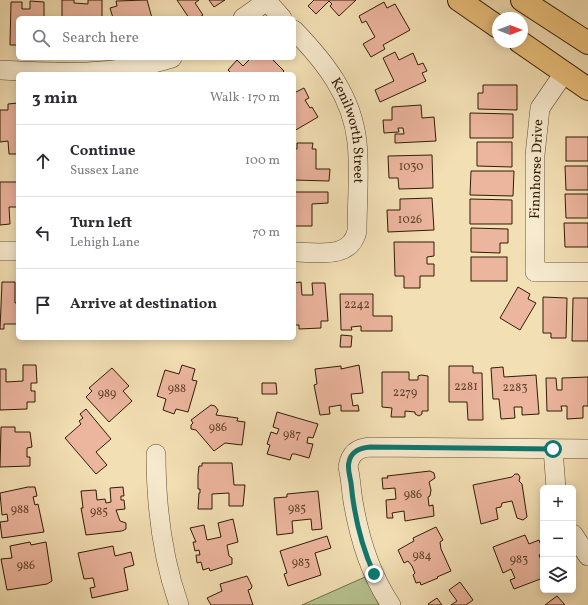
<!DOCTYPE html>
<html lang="en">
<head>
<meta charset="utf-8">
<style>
  body { margin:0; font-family:Vollkorn,serif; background:#f7f7f7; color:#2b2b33 }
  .controls { position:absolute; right:12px; bottom:12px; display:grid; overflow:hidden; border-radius:6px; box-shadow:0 2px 10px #0003 }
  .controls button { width:36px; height:36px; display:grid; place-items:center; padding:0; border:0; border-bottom:1px solid #e1e1e2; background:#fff; color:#2b2b33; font:20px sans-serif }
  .compass { position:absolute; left:492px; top:12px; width:36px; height:36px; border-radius:50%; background:#fff; box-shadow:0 2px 10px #0003; rotate:90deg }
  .stop { position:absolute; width:12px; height:12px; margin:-9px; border:3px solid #0f766e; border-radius:50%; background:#fff }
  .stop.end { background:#0f766e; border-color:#fff; box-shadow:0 1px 4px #0008 }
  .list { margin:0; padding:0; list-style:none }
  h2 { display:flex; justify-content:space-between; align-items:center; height:52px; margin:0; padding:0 16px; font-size:17px }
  h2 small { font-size:13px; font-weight:400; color:#7c7c81 }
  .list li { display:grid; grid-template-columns:26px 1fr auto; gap:12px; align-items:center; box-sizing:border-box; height:72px; padding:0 16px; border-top:1px solid #e1e1e2 }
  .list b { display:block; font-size:15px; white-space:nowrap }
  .list p { margin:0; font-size:13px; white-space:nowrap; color:#7c7c81 }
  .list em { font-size:13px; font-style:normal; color:#7c7c81 }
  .icon { flex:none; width:22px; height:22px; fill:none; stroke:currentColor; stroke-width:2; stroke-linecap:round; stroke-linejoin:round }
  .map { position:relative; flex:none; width:588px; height:605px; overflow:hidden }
  .search { position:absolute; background:#fff; box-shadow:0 2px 10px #0003; left:16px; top:16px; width:280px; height:44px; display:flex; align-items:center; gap:10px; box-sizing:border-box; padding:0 14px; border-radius:6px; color:#7c7c81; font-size:15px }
  .panel { position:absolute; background:#fff; box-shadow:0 2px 10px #0003; left:16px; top:72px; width:280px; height:268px; border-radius:6px }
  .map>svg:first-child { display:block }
  .green { fill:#b6c390; stroke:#74704a }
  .building { fill:#ecb59e; stroke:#311c03 }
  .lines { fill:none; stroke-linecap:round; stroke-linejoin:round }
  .minor-casing { stroke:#624d2f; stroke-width:20 }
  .major-casing { stroke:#311c03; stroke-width:24 }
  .minor { stroke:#f7eace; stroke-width:19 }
  .major { stroke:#eac07a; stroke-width:22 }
  .route { stroke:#0f766e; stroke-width:5 }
  .labels { text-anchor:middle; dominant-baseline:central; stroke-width:3; stroke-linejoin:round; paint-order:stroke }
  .number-label { font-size:12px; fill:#60422a }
  .street-label { font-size:14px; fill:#311c03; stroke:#f7eace }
</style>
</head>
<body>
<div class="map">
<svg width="588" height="605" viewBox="0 0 588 605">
  <rect width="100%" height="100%" fill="#f3dfb4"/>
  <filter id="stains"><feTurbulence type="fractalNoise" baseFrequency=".005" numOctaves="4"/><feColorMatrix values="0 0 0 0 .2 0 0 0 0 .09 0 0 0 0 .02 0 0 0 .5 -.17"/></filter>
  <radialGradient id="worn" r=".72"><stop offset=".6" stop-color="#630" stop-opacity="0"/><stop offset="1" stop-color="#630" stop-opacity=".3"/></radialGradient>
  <!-- green -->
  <path class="green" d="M 365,577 L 379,605 L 302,605 Z"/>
  <!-- building -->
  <g class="building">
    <path d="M 62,0 L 74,0 L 74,3 L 88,4 L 88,0 L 102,0 L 102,18 L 62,18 Z"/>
    <path d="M 147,0 L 152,18 L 113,18 L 110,8 L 117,6 L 116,1 Z"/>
    <path d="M 177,0 L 199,0 L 195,3 L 203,15 L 198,18 L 189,18 Z"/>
    <path d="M 209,0 L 225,0 L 214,7 Z"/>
    <path d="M 314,0 L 356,0 L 339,16 L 330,6 L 332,4 L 329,1 L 316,14 L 308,6 Z"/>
    <path d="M 30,1 L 44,2 L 44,18 L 18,18 L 18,45 L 10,45 L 11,2 L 22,2 L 22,9 L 30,9 Z"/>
    <path d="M 384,2 L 387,8 L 395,4 L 410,30 L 383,45 L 385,49 L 371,57 L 363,44 L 375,37 L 366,21 L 362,23 L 359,16 Z"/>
    <path d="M 395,52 L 399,60 L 413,53 L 418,65 L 423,63 L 427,71 L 422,73 L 426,81 L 380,102 L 375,90 L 394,81 L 383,58 Z"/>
    <path d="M 251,58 L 271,58 L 284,71 L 281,74 L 232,74 L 228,70 L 237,60 L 243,66 Z"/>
    <path d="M 483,85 L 517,85 L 517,110 L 478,109 L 478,93 L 483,93 Z"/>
    <path d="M 304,88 L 309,98 L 305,100 L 310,108 L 312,107 L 318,117 L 294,131 L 294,93 Z"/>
    <path d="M 18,103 L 18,154 L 9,154 L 8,141 L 0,142 L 0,110 L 8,110 L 8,104 Z"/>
    <path d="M 421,105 L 422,118 L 434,117 L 436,141 L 395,143 L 395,134 L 404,134 L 403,128 L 398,128 L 399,132 L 384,133 L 383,120 L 392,120 L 392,107 Z"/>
    <path d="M 470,113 L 513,114 L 513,138 L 470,138 Z"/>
    <rect x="566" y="137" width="22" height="24"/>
    <path d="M 477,142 L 512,142 L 512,167 L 477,166 Z"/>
    <path d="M 297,143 L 313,143 L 312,149 L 316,149 L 316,169 L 330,169 L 329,181 L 294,180 L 294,149 L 297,149 Z"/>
    <path d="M 432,155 L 433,188 L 399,189 L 398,178 L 389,178 L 388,156 Z"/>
    <path d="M 565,166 L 588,166 L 588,190 L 566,190 Z"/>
    <path d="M 471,171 L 514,171 L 513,196 L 470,195 Z"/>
    <path d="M 0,182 L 18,182 L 18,207 L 9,207 L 10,224 L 0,225 Z"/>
    <path d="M 294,192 L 328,192 L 328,203 L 312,204 L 312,226 L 294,226 Z"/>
    <path d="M 565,194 L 588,194 L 588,218 L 566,218 Z"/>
    <path d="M 432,198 L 434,230 L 388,232 L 387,210 L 400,210 L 400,199 Z"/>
    <path d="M 470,199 L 512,200 L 512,224 L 470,224 Z"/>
    <path d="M 564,223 L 588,223 L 588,247 L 565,247 Z"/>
    <path d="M 471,228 L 508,229 L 508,243 L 500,243 L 500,253 L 471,252 Z"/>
    <path d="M 394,242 L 434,242 L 434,256 L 427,257 L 427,264 L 434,264 L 434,276 L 420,276 L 420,288 L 404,288 L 404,276 L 395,276 Z"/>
    <rect x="471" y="257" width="36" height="24"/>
    <path d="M 2,282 L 15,282 L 15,303 L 18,303 L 18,324 L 4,324 L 4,329 L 0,329 Z"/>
    <path d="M 301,282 L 302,295 L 313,295 L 312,283 L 325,283 L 328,321 L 321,321 L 321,328 L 299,329 L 299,325 L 294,325 L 294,283 Z"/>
    <path d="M 518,287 L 530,294 L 528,299 L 536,303 L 520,330 L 500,318 Z"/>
    <path d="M 340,294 L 373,294 L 373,316 L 392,316 L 392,331 L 361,331 L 361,326 L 351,327 L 352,330 L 341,330 Z"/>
    <path d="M 543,297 L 567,298 L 566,338 L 551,338 L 551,333 L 543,333 Z"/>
    <path d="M 573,298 L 588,298 L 588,341 L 572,341 Z"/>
    <path d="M 341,335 L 352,336 L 351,347 L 340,347 Z"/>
    <path d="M 23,365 L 36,365 L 37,383 L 31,383 L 31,391 L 35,391 L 35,402 L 27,402 L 27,409 L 0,410 L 0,369 L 6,369 L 6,382 L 23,381 Z"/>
    <path d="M 182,365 L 195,369 L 192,380 L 197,381 L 188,412 L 176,409 L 174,414 L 163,410 L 166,399 L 157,396 L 165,370 L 179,374 Z"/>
    <path d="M 359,365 L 363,393 L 351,394 L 353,406 L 358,405 L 359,411 L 341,411 L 341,405 L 329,407 L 330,414 L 320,415 L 314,385 L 317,384 L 315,369 L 341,366 L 341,369 Z"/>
    <path d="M 449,366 L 473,366 L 473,373 L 482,373 L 483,420 L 468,420 L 467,402 L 449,402 Z"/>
    <path d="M 503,367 L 504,377 L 536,375 L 539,414 L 522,415 L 522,407 L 514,407 L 515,418 L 501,419 L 499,399 L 493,399 L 491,368 Z"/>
    <path d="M 112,368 L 129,386 L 123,391 L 132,401 L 109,422 L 86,397 L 92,391 L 89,388 Z"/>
    <path d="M 382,372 L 409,372 L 409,380 L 418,380 L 418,376 L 421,375 L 428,376 L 428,411 L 422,411 L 422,414 L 419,416 L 415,414 L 415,412 L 405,411 L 405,417 L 391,417 L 392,408 L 382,407 Z"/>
    <path d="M 588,377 L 588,406 L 583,406 L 583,418 L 567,419 L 567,406 L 561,406 L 562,411 L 547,411 L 546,378 L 556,378 L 557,390 L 562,390 L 562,378 Z"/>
    <path d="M 262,383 L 276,383 L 277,394 L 262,394 Z"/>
    <path d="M 211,405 L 215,406 L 218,410 L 216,415 L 238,418 L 237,421 L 245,422 L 242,445 L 225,443 L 214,451 L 196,430 L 191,429 L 191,425 L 193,423 L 191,420 Z"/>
    <path d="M 86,409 L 111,439 L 96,452 L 107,465 L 96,474 L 65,438 L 81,424 L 79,421 L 83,418 L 80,414 Z"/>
    <path d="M 277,412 L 318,424 L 313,438 L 308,437 L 307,443 L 313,444 L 309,458 L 295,454 L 292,454 L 290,460 L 267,454 L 270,445 L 267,444 L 271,432 L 277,434 L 279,429 L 273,427 Z"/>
    <path d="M 1,427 L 15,427 L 15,432 L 30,432 L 32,447 L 27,448 L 27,457 L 30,457 L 30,466 L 0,467 Z"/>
    <path d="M 202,463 L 232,463 L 234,485 L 245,485 L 243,506 L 229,506 L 229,493 L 212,494 L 212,509 L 198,509 L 199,493 L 200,493 L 200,489 L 198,489 L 198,475 L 199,466 L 202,466 Z"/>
    <path d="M 430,471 L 434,473 L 435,478 L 429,482 L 431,490 L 430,496 L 428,497 L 429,506 L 433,505 L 434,516 L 405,521 L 404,511 L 392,513 L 393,518 L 387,518 L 386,500 L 396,499 L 395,488 L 383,489 L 382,478 L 388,478 L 387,476 Z"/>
    <path d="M 515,474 L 518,474 L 520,477 L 519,481 L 522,484 L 527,517 L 523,520 L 517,518 L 512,501 L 502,503 L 501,507 L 496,508 L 498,519 L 481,524 L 473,485 L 512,477 Z"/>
    <path d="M 28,487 L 35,487 L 37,496 L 33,497 L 35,505 L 38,504 L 44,532 L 2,538 L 0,522 L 8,521 L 7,514 L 2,515 L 0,493 Z"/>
    <path d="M 123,487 L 124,496 L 121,496 L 121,500 L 124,500 L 125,509 L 116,510 L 120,521 L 126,523 L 126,529 L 122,531 L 86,535 L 81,508 L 83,508 L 81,491 L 96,490 L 97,500 L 105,499 L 106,503 L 111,502 L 110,488 Z"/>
    <path d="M 318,491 L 322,529 L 312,530 L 311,519 L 292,521 L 293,533 L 277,535 L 274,498 L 287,497 L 287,494 Z"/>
    <path d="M 233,519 L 238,542 L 227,545 L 229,556 L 232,558 L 232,564 L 210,571 L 209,568 L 203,570 L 201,562 L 197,563 L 196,555 L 200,555 L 199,550 L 195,551 L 193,542 L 196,542 L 190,528 L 204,525 L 207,540 L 221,537 L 218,523 Z"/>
    <path d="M 436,527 L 443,540 L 440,542 L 441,549 L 451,571 L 437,577 L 438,578 L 421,585 L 420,582 L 416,583 L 413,575 L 415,573 L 412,566 L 408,561 L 404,563 L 398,550 L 414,541 L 413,538 Z"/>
    <path d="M 525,535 L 529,544 L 539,540 L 543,550 L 543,553 L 539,555 L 543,565 L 543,578 L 514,589 L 510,580 L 515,578 L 511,569 L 503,573 L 493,547 Z"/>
    <path d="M 327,536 L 331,548 L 315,553 L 321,575 L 288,586 L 284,574 L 287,573 L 280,551 Z"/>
    <path d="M 30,542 L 31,545 L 46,542 L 52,581 L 47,584 L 7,590 L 1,559 L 12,558 L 10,546 Z"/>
    <path d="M 113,546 L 115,556 L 131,552 L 134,565 L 124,568 L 128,590 L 92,598 L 90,588 L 95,587 L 93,578 L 84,579 L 78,553 Z"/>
    <path d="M 247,576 L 252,586 L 251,589 L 248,590 L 253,605 L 211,605 L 207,598 L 222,591 L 220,584 Z"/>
    <path d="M 460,582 L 473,600 L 466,605 L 451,605 L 457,601 L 449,590 Z"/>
    <path d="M 557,596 L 565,605 L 545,605 Z"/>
    <path d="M 437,598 L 442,605 L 429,605 L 428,604 Z"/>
  </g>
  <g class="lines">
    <!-- minor casing -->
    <g class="minor-casing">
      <g id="minor">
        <path d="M 266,0 L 282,18"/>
        <path d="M 243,18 L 267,1"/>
        <path id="s1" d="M 294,30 C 325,62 352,96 357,142 C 360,171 357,202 357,231 C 351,260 316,252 294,252"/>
        <path d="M 0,70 C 58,73 116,76 172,58"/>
        <path d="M 564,73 L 540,108 L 535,155 L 535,272 L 588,272"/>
        <path d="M 0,251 L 18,251"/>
        <path d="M 553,449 L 556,488"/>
        <path d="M 156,454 C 156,505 162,557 179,605"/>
        <path d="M 573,534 L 588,556"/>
        <path d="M 391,605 C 370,574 359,537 353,501 C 351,490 351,478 348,467 C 350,454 357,448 370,447 L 588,449"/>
      </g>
    </g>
    <!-- major casing -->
    <g class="major-casing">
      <g id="major">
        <path d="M 459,0 L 498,27"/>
        <path d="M 522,0 L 588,43"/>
        <path d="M 520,42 L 588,89"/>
      </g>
    </g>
    <!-- minor -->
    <use href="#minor" class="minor"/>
    <!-- major -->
    <use href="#major" class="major"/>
  </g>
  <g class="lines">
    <!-- route -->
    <path class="route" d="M 374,574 C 361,545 354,515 351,483 C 350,476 347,468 349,462 C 351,451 360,448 370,447 L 553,449"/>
  </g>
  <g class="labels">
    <!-- number labels -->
    <g class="number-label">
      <text x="411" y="167">1030</text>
      <text x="410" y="220">1026</text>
      <text x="357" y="305">2242</text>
      <text x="466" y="387">2281</text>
      <text x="515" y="388">2283</text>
      <text x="177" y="389">988</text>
      <text x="405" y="393">2279</text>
      <text x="107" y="394">989</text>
      <text x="218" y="428">986</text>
      <text x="292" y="435">987</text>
      <text x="413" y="495">986</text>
      <text x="297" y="509">985</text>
      <text x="20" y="510">988</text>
      <text x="99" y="512">985</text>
      <text x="422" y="556">984</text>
      <text x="519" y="560">983</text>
      <text x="301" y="563">983</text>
      <text x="26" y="566">986</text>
    </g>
    <!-- street labels -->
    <g class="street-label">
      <text stroke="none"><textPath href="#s1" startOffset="118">Kenilworth Street</textPath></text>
      <text transform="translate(537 169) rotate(-88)">Finnhorse Drive</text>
    </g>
  </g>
  <rect width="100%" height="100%" filter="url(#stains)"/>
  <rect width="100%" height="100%" fill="url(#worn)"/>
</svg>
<div class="controls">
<button>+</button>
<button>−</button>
<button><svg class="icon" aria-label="layers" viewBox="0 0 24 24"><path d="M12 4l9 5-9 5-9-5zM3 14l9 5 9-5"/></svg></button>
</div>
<svg class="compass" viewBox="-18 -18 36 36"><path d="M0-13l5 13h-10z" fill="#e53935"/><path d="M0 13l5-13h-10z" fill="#7c7c81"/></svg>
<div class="stop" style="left:553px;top:449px"></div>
<div class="stop end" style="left:374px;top:574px"></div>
<div class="search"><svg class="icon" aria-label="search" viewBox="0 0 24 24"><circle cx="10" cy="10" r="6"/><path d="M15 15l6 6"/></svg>Search here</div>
<section class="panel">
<h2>3 min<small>Walk · 170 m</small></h2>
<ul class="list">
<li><svg class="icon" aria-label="ahead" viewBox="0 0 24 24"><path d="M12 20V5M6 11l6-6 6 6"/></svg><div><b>Continue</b><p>Sussex Lane</p></div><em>100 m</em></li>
<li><svg class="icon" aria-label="left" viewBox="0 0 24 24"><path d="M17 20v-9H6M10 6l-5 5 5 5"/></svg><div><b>Turn left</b><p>Lehigh Lane</p></div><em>70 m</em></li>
<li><svg class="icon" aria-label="arrive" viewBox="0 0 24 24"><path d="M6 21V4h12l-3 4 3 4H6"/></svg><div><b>Arrive at destination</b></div></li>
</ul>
</section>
</div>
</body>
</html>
